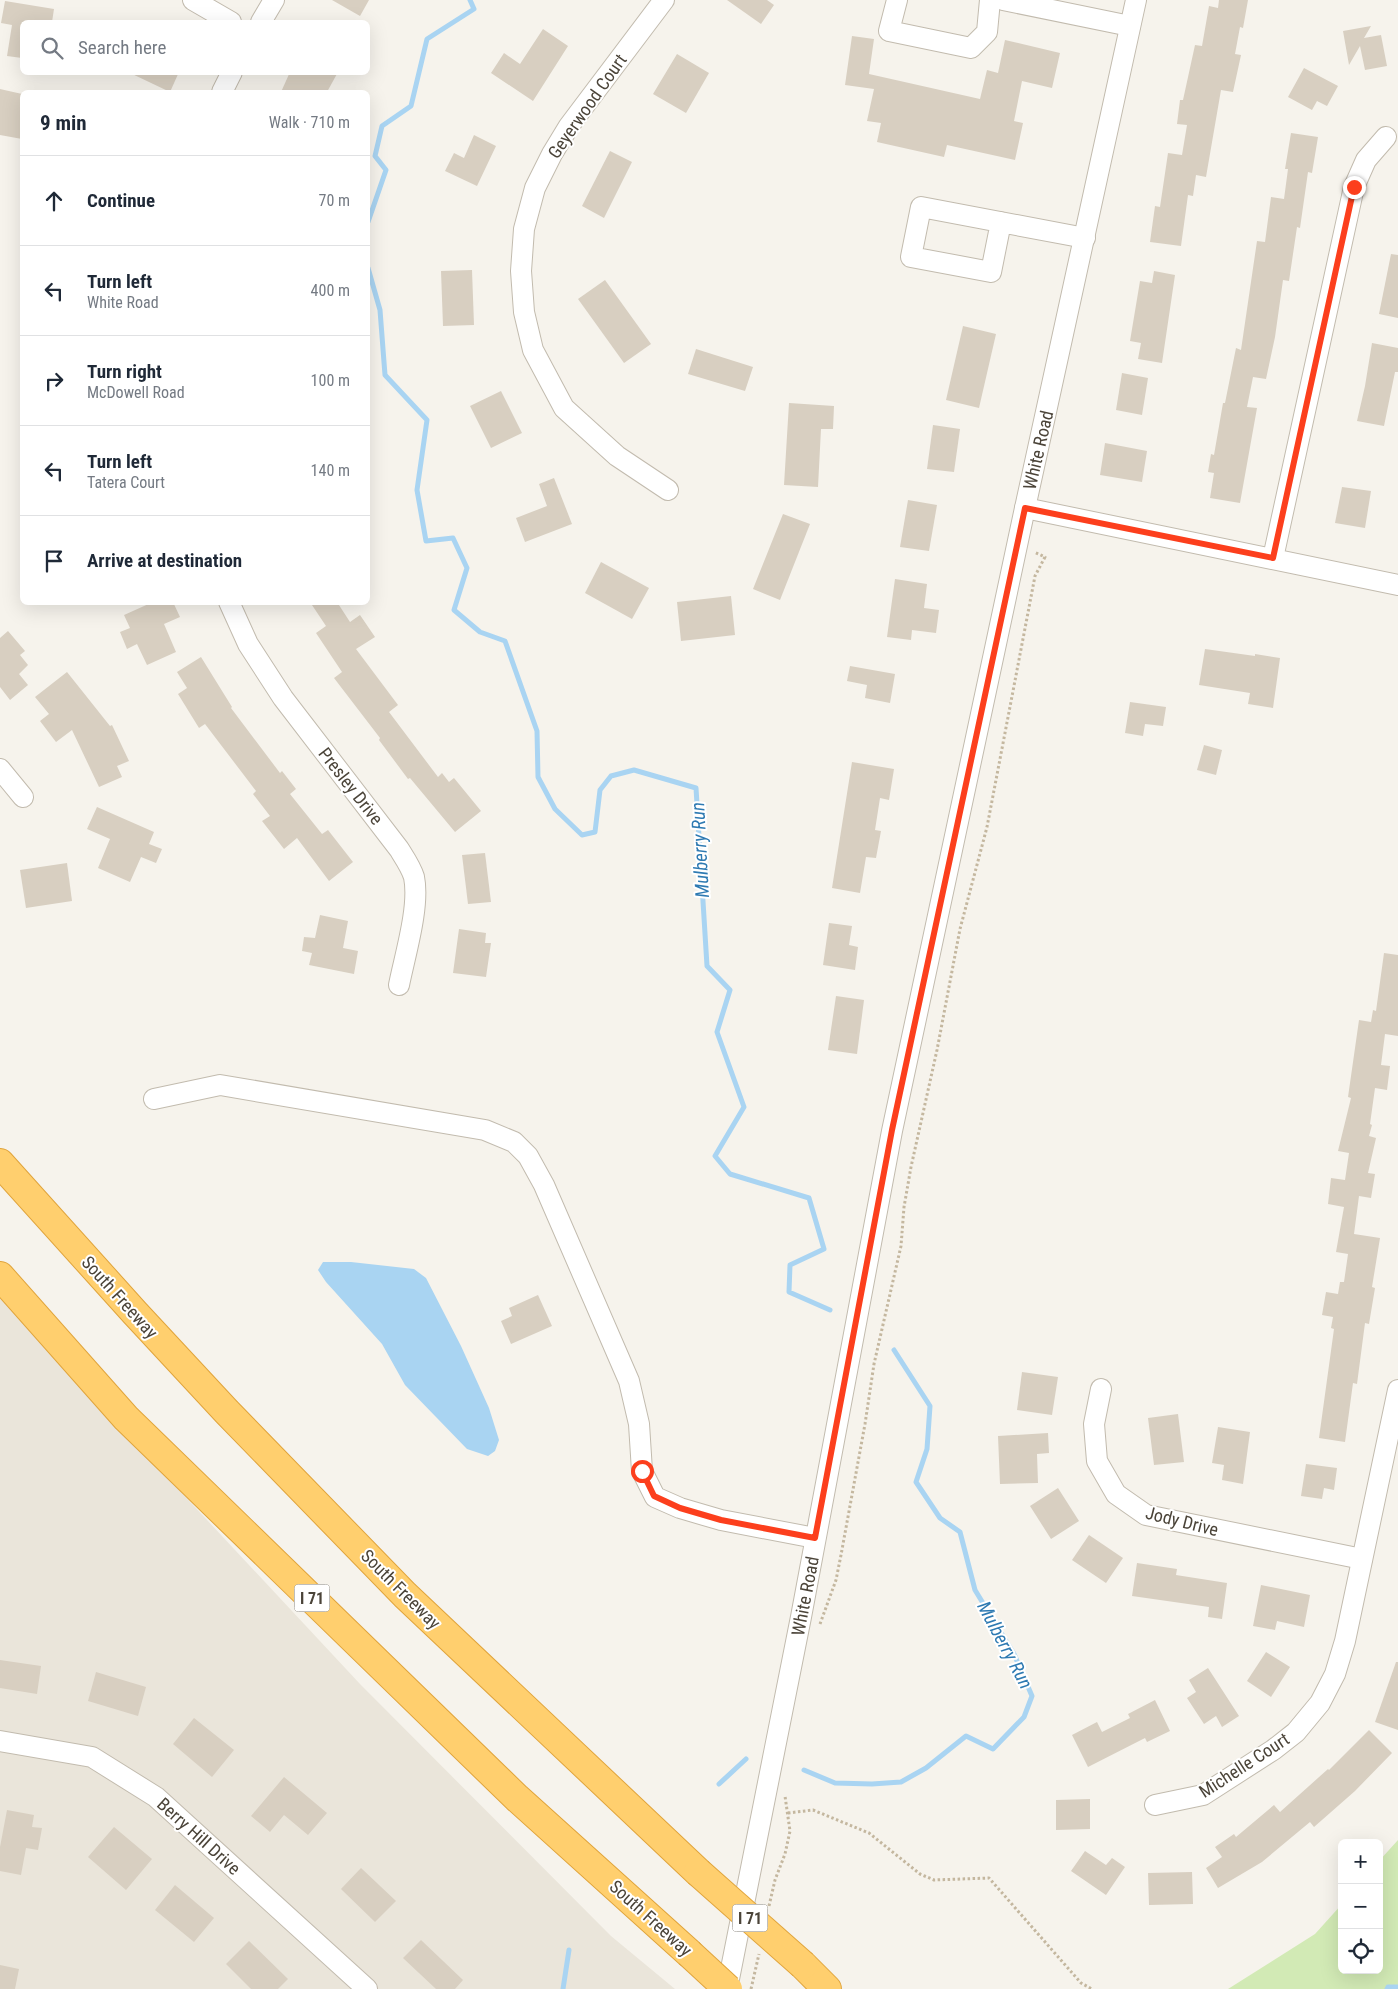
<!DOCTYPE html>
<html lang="en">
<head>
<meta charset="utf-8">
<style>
  body { margin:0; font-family:"Roboto Condensed",sans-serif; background:#f6f6f7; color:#1f2937 }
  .controls { position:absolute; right:15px; bottom:15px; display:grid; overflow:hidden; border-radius:8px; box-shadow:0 5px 20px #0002 }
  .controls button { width:45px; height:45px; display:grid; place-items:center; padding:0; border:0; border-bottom:1px solid #e0e1e3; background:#fff; color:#1f2937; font:25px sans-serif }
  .stop { position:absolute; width:15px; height:15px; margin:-11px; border:4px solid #fc3f1d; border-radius:50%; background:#fff }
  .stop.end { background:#fc3f1d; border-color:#fff; box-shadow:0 1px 5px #0008 }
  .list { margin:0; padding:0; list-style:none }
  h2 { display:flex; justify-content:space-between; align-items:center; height:65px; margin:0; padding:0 20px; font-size:21px }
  h2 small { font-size:16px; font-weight:400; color:#747a83 }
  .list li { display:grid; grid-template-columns:32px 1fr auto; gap:15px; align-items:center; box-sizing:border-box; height:90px; padding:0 20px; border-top:1px solid #e0e1e3 }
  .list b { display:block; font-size:19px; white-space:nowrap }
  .list p { margin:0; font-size:16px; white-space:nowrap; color:#747a83 }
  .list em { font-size:16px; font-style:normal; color:#747a83 }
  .icon { flex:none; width:28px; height:28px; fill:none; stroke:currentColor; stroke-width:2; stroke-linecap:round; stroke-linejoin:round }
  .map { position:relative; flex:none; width:1398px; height:1989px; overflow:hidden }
  .search { position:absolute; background:#fff; box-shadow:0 5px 20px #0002; left:20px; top:20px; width:350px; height:55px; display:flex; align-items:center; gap:12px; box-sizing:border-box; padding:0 18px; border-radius:8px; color:#747a83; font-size:19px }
  .panel { position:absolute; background:#fff; box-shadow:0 5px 20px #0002; left:20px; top:90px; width:350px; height:515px; border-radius:8px }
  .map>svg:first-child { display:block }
  .residential { fill:#eae5da }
  .green { fill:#d2eab5 }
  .water { fill:#a9d4f2 }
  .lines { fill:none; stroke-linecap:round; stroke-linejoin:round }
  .stream { stroke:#a9d4f2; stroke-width:5 }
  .building { fill:#d8cfc1 }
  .minor-casing { stroke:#c2bbae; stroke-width:22 }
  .highway-casing { stroke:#e0a43c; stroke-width:30 }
  .path { stroke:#c4b79f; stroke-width:3; stroke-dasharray:2.5 2.5; stroke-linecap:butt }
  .minor { stroke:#fff; stroke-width:20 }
  .highway { stroke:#ffcf6e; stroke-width:28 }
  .highway-bridge-casing { stroke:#e0a43c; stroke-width:30; stroke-linecap:butt }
  .highway-bridge { stroke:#ffcf6e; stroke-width:28 }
  .route { stroke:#fc3f1d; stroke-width:6 }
  .labels { text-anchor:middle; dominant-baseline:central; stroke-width:4; stroke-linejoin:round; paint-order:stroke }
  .shield { fill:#fff; stroke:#817c74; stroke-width:1 }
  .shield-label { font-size:16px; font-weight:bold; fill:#4b4439 }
  .street-label { font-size:18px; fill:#4b4439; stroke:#fff }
  .water-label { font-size:19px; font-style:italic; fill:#2e7ab2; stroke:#fff }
</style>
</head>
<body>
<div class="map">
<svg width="1398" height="1989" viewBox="0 0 1398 1989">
  <rect width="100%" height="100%" fill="#f6f3ec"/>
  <!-- residential -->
  <path class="residential" d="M 0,1298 L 360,1684 L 611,1936 L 675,1989 L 0,1989 Z"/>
  <!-- green -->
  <path class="green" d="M 1398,1840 L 1398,1989 L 1228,1989 L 1315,1934 L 1342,1904 L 1342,1970 L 1379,1970 L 1379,1861 Z"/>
  <!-- water -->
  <path class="water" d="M 323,1262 L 351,1262 L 414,1269 L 426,1278 L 461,1346 L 489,1408 L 499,1440 L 495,1451 L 488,1456 L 467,1449 L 405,1385 L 382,1344 L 326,1282 L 318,1270 Z"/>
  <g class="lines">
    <!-- stream -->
    <g class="stream">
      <path d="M 368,222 L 386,170 L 375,156 L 382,126 L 411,106 L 427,39 L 474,9 L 470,0"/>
      <path d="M 368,268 L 380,310 L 385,375 L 427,420 L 417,490 L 426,541 L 453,538 L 467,568 L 454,610 L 480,632 L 505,641 L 537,731 L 538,777 L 555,809 L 582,835 L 595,832 L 600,790 L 611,776 L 634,770 L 696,788 L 707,966 L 730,990 L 717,1032 L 744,1107 L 715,1156 L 730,1174 L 809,1198 L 824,1249 L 790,1265 L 789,1292 L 830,1310"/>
      <path d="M 804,1770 L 835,1783 L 872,1784 L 901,1782 L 926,1768 L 966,1736 L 993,1749 L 1024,1717 L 1032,1696 L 1014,1654 L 975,1590 L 960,1532 L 940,1518 L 916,1482 L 927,1449 L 930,1406 L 894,1350"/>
      <path d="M 719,1784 L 746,1759"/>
      <path d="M 563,1989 L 569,1950"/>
      <path d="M 1387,1989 L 1388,1987 L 1398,1987"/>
    </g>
  </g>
  <!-- building -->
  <g class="building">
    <path d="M 332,0 L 369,0 L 360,16 Z"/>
    <path d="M 727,0 L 767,0 L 774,5 L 761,24 Z"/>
    <path d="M 1219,0 L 1248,0 L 1243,28 L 1240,27 L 1235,54 L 1241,55 L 1233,92 L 1221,90 L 1206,177 L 1196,175 L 1193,196 L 1188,195 L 1181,246 L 1150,242 L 1155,206 L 1160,207 L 1168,153 L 1182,155 L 1187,125 L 1177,124 L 1180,100 L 1183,100 L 1195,45 L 1202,46 L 1209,6 L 1218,8 Z"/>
    <path d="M 5,1 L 54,9 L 52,22 L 22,22 L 22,58 L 7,56 L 12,25 L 1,23 Z"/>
    <path d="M 1371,26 L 1364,38 L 1381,35 L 1387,66 L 1365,70 L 1360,46 L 1349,65 L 1343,31 Z"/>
    <path d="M 543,29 L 568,46 L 533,101 L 491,73 L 504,53 L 520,64 Z"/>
    <path d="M 852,36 L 874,39 L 869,74 L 980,99 L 987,70 L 998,73 L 1005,40 L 1060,53 L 1052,88 L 1022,81 L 1014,121 L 1023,123 L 1015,160 L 947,145 L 944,157 L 877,142 L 881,123 L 867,121 L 874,89 L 845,85 Z"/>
    <path d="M 677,54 L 709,73 L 686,113 L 653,94 Z"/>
    <path d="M 1304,68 L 1338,86 L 1327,106 L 1317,101 L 1312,110 L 1288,97 Z"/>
    <path d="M 128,72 L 179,72 L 170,92 Z"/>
    <path d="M 290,72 L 338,72 L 327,92 L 281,92 Z"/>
    <path d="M 0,89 L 22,94 L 22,139 L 0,135 Z"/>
    <path d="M 1291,133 L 1318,137 L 1312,173 L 1308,172 L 1300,228 L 1297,227 L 1289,281 L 1283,280 L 1275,337 L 1266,379 L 1253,377 L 1247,407 L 1257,408 L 1240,503 L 1210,498 L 1214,473 L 1208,472 L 1211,454 L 1214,455 L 1223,403 L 1225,403 L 1236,348 L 1241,350 L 1257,241 L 1265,242 L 1271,197 L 1284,199 L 1288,169 L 1285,169 Z"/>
    <path d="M 474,135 L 496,146 L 477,186 L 445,171 L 454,153 L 464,158 Z"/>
    <path d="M 610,151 L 632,162 L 604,218 L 582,206 Z"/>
    <path d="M 1391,254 L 1398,255 L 1398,318 L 1379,314 Z"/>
    <path d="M 472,270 L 474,325 L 443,326 L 441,271 Z"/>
    <path d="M 1154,271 L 1175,275 L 1162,363 L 1138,359 L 1141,343 L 1130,341 L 1140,281 L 1152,283 Z"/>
    <path d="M 605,280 L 651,344 L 624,363 L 578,299 Z"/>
    <path d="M 963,326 L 996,334 L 979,408 L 946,400 Z"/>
    <path d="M 1372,343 L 1398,348 L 1398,372 L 1395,372 L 1384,426 L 1357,421 L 1365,386 Z"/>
    <path d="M 696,349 L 753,367 L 745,391 L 688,374 Z"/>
    <path d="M 1122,373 L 1148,378 L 1142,415 L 1116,410 Z"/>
    <path d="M 501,391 L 522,433 L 491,448 L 470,406 Z"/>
    <path d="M 789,403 L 834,406 L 833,429 L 821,429 L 818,487 L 784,485 Z"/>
    <path d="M 933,425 L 960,429 L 954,472 L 927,469 Z"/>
    <path d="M 1105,443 L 1147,451 L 1142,482 L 1100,475 Z"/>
    <path d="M 554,478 L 572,524 L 525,542 L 516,518 L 547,506 L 539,484 Z"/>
    <path d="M 1342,487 L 1371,491 L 1365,528 L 1335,523 Z"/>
    <path d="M 908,500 L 937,505 L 929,551 L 900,547 Z"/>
    <path d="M 783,514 L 810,524 L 780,600 L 753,589 Z"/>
    <path d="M 601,562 L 649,588 L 632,619 L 585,593 Z"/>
    <path d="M 895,579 L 927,584 L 924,608 L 939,610 L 936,633 L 912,630 L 911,640 L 887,637 Z"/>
    <path d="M 731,596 L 735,635 L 681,641 L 677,602 Z"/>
    <path d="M 153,602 L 173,602 L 180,617 L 164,624 L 176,652 L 147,665 L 137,644 L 127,649 L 120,632 L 130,628 L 124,615 Z"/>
    <path d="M 310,602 L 337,602 L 350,622 L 360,615 L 375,637 L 356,649 L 398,705 L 389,712 L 438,777 L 442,773 L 449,782 L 454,778 L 481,811 L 455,832 L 410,778 L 408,779 L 379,740 L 380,738 L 334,678 L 342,672 L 316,633 L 326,626 Z"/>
    <path d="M 8,631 L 25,651 L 20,655 L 28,665 L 19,674 L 28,685 L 10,700 L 0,687 L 0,638 Z"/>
    <path d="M 1205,649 L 1255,656 L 1255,654 L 1280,658 L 1273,708 L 1248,704 L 1250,693 L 1199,685 Z"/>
    <path d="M 201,657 L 232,707 L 231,708 L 280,773 L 282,771 L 296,789 L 290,794 L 322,834 L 328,830 L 353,862 L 329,881 L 297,838 L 284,849 L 262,821 L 270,816 L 253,794 L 256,791 L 205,724 L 199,728 L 178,694 L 187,688 L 177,672 Z"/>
    <path d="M 850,666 L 895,674 L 890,703 L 865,698 L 867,685 L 847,681 Z"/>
    <path d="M 67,672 L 110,726 L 112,725 L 129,761 L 117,766 L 122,777 L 99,787 L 72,730 L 56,742 L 40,721 L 49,714 L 35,697 Z"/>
    <path d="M 1130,702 L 1166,707 L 1163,726 L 1145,724 L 1143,736 L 1125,733 Z"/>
    <path d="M 1204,745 L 1222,750 L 1216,775 L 1197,770 Z"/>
    <path d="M 852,762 L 894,769 L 889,800 L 880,798 L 875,830 L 881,831 L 876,858 L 866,857 L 860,893 L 832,888 Z"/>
    <path d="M 97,807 L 154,832 L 149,844 L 162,849 L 156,863 L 141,857 L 130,882 L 98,868 L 110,839 L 87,829 Z"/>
    <path d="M 485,853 L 491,902 L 468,904 L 462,855 Z"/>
    <path d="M 67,863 L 72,901 L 26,908 L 20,870 Z"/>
    <path d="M 320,915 L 348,921 L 343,948 L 358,951 L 354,974 L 309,965 L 312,953 L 302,951 L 304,937 L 315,938 Z"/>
    <path d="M 829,923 L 852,926 L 849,945 L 858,947 L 855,970 L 823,965 Z"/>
    <path d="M 459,929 L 486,933 L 485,943 L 491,943 L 486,977 L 453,973 Z"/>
    <path d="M 1384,953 L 1398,955 L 1398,1036 L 1385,1034 L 1381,1065 L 1390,1066 L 1387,1090 L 1375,1088 L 1370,1124 L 1372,1125 L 1369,1136 L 1376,1138 L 1368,1173 L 1375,1174 L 1371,1198 L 1359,1196 L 1354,1234 L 1380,1238 L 1372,1287 L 1375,1288 L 1369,1324 L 1365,1323 L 1357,1384 L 1353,1383 L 1345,1442 L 1319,1438 L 1334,1329 L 1331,1328 L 1333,1317 L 1322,1315 L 1326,1292 L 1338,1294 L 1340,1282 L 1344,1282 L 1348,1254 L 1336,1252 L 1344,1207 L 1328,1204 L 1331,1178 L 1345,1180 L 1349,1153 L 1338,1151 L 1351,1098 L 1348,1097 L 1359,1020 L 1371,1022 L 1373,1010 L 1376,1011 Z"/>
    <path d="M 836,996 L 864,1000 L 857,1054 L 828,1050 Z"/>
    <path d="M 538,1295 L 552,1326 L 511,1344 L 501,1321 L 512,1316 L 509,1308 Z"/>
    <path d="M 1022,1372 L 1058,1377 L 1052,1415 L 1017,1410 Z"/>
    <path d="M 1178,1414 L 1184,1462 L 1154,1465 L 1148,1418 Z"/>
    <path d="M 1218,1427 L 1250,1432 L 1243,1484 L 1222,1480 L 1224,1465 L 1212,1463 Z"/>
    <path d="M 1048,1433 L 1049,1453 L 1037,1454 L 1038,1483 L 1000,1484 L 998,1436 Z"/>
    <path d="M 1306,1464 L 1337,1468 L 1334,1490 L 1324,1488 L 1322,1499 L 1301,1496 Z"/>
    <path d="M 1058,1488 L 1079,1521 L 1051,1539 L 1030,1506 Z"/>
    <path d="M 1089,1535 L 1123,1558 L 1106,1583 L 1072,1560 Z"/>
    <path d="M 1137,1563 L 1177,1569 L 1176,1575 L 1227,1583 L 1222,1619 L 1208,1617 L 1209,1607 L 1132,1596 Z"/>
    <path d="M 1261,1585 L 1310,1595 L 1304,1627 L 1277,1621 L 1275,1630 L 1253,1626 Z"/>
    <path d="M 1266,1652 L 1290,1667 L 1271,1697 L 1247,1681 Z"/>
    <path d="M 0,1660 L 41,1666 L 37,1694 L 0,1688 Z"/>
    <path d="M 1396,1662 L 1398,1662 L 1398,1730 L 1375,1722 Z"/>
    <path d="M 1208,1668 L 1239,1716 L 1222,1727 L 1216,1716 L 1204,1724 L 1187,1698 L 1196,1692 L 1189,1680 Z"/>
    <path d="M 96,1672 L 146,1687 L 138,1716 L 88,1701 Z"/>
    <path d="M 1155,1700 L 1170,1731 L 1147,1742 L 1145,1738 L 1088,1767 L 1072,1735 L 1097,1722 L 1102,1732 L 1130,1718 L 1128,1714 Z"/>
    <path d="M 194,1718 L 234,1750 L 212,1777 L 173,1744 Z"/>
    <path d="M 1369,1730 L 1392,1753 L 1355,1791 L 1314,1827 L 1310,1822 L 1262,1862 L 1218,1888 L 1206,1868 L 1222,1857 L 1215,1847 L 1234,1834 L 1236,1837 L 1274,1805 L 1280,1812 L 1328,1769 L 1329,1770 Z"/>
    <path d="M 284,1777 L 327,1813 L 308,1835 L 284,1815 L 270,1832 L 251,1816 Z"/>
    <path d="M 1090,1799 L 1090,1829 L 1056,1830 L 1056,1800 Z"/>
    <path d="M 7,1810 L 34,1815 L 32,1827 L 42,1828 L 38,1850 L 26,1848 L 21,1875 L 0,1871 L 0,1847 Z"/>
    <path d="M 114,1827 L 152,1859 L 126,1890 L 88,1857 Z"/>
    <path d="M 1085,1851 L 1106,1865 L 1112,1858 L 1125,1867 L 1106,1895 L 1071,1871 Z"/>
    <path d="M 361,1868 L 396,1901 L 375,1922 L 341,1889 Z"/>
    <path d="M 1192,1872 L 1193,1904 L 1149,1905 L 1148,1873 Z"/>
    <path d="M 175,1885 L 214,1918 L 194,1942 L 155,1910 Z"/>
    <path d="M 421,1940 L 463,1980 L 455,1989 L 436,1989 L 403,1958 Z"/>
    <path d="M 249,1941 L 288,1979 L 278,1989 L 251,1989 L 226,1964 Z"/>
    <path d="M 0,1965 L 19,1969 L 15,1989 L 0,1989 Z"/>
  </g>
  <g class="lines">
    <!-- minor casing -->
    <g class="minor-casing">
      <g id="minor">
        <path d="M 193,0 L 231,22"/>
        <path d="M 664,0 L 569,126 L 552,154 L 535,188 L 524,229 L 521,271 L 524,312 L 533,350 L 564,408 L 617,456 L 668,490"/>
        <path d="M 897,0 L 889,31 L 971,48 L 987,32 L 990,0"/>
        <path d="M 1003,0 L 1130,26"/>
        <path d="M 261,22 L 274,0"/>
        <path d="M 222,92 L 232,72"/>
        <path d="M 1001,222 L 991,272 L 911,257 L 921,207 L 1085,238"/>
        <path d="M 1025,508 L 1398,585"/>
        <path d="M 1273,558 L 1354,187 L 1366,160 L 1386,137"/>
        <path d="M 229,602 L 248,644 L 283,698 L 399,849 C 404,857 411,867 414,877 C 420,906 405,955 399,985"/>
        <path d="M 0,769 L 23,797"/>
        <path d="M 154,1099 L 220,1085 L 485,1130 L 514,1142 L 528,1156 L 544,1185 L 629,1381 L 639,1424 L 642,1471 L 655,1497 L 680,1508 L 721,1520 L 815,1538"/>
        <path d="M 1101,1389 L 1094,1424 L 1097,1461 L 1116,1494 L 1146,1515 L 1362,1559"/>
        <path d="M 0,1741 L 92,1757 L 156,1797 L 367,1989"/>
        <path d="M 1155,1805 L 1203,1795 L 1273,1750 L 1296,1732 L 1320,1703 L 1335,1674 L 1345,1641 L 1398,1390"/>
        <path d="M 727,1989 L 801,1617 L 892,1131 L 1025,508 L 1136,0"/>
      </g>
    </g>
    <!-- highway casing -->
    <g class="highway-casing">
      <g id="highway">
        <path d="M 0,1163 L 135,1313 L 227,1412 L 405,1595 L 698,1872"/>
        <path d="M 0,1276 L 126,1418 L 517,1798 L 689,1953"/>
        <path d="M 803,1965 L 827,1989"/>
      </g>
    </g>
    <!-- path -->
    <g class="path">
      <path d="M 820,1624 L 836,1580 L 841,1555 L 865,1424 L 874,1364 L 901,1246 L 904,1207 L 911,1167 L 937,1050 L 960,929 L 987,827 L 1035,576 L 1045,557 L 1034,552"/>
      <path d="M 788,1813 L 813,1810 L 869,1833 L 920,1874 L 934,1880 L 989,1878 L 1081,1983 L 1092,1989"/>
      <path d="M 769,1906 L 775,1880 L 785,1854 L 790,1831 L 785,1796"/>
      <path d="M 751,1989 L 759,1954"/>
    </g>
    <!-- minor -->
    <use href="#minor" class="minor"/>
    <!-- highway -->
    <use href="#highway" class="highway"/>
    <!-- highway-bridge casing -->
    <g class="highway-bridge-casing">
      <g id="highway-bridge">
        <path d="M 698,1872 L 803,1965"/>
        <path d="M 689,1953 L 728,1989"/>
      </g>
    </g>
    <!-- highway-bridge -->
    <use href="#highway-bridge" class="highway-bridge"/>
  </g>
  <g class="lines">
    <!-- route -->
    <path class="route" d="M 642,1471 L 654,1496 L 680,1508 L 721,1520 L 815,1538 L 892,1130 L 1025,508 L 1273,558 L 1354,187"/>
  </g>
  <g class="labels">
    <!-- shield labels -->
    <g class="shield">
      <rect x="294.5" y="1584.5" width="35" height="27" rx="4"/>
      <rect x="732.5" y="1904.5" width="35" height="27" rx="4"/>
    </g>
    <g class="shield-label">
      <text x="312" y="1598">I 71</text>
      <text x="750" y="1918">I 71</text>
    </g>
    <!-- street labels -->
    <g class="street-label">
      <text transform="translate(587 106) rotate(-55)">Geyerwood Court</text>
      <text transform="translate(1038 450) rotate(-77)">White Road</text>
      <text transform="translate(351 786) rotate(52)">Presley Drive</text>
      <text transform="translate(120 1297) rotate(48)">South Freeway</text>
      <text transform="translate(1182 1521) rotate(14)">Jody Drive</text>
      <text transform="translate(401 1589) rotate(45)">South Freeway</text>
      <text transform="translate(805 1596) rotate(-79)">White Road</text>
      <text transform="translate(1244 1765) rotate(-33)">Michelle Court</text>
      <text transform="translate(199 1836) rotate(42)">Berry Hill Drive</text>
      <text transform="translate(651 1918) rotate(42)">South Freeway</text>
    </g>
    <!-- water labels -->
    <g class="water-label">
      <text transform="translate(700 850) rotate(-93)">Mulberry Run</text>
      <text transform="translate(1005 1645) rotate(62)">Mulberry Run</text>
    </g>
  </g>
</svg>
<div class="controls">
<button>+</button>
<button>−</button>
<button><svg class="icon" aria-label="locate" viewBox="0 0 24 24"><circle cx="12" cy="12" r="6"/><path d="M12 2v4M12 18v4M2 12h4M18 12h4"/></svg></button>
</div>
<div class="stop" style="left:642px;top:1471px"></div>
<div class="stop end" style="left:1354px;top:187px"></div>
<div class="search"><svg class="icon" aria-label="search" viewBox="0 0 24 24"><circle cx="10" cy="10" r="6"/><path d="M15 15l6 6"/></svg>Search here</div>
<section class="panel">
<h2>9 min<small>Walk · 710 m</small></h2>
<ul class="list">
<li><svg class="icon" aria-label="ahead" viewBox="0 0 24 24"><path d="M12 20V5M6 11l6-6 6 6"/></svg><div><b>Continue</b></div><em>70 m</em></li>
<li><svg class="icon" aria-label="left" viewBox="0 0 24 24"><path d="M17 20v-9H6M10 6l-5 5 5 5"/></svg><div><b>Turn left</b><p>White Road</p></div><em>400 m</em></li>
<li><svg class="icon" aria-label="right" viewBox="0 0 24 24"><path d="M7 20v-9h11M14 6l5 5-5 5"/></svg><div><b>Turn right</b><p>McDowell Road</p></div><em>100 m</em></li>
<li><svg class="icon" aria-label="left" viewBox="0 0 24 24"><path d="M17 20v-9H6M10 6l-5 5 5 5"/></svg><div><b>Turn left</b><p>Tatera Court</p></div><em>140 m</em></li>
<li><svg class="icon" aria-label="arrive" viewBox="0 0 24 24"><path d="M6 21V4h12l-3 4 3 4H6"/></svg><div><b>Arrive at destination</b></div></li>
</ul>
</section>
</div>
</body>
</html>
